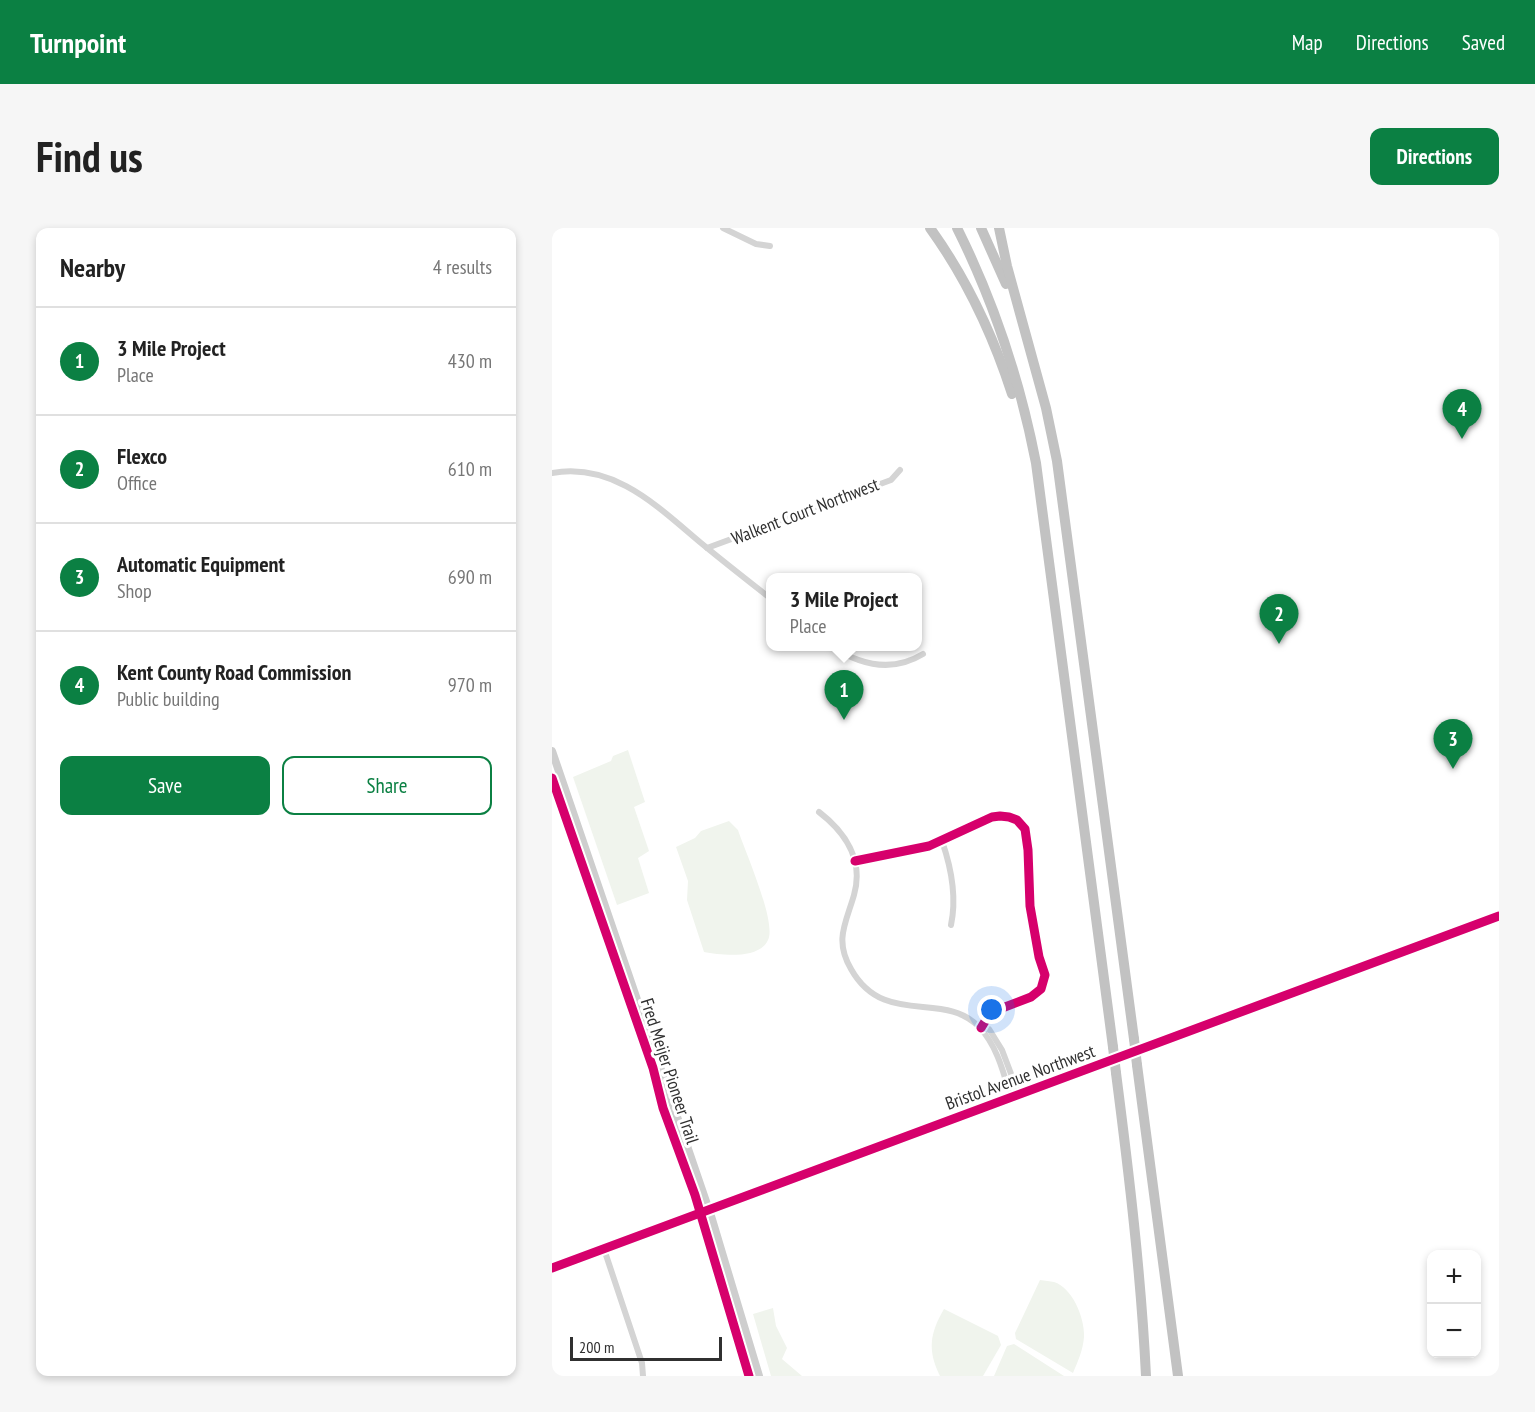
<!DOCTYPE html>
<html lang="en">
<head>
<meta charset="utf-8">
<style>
  body { margin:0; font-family:"PT Sans Narrow",sans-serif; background:#f6f6f6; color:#222 }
  .controls { position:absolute; right:18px; bottom:18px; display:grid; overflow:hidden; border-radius:12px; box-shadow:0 3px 9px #0003 }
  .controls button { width:54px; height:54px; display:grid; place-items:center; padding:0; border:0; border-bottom:2px solid #e0e0e0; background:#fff; color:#222; font:30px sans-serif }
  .scale { position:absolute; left:18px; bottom:15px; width:152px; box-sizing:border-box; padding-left:6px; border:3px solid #303030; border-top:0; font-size:16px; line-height:21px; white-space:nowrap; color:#303030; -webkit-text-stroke:4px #fff; paint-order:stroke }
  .you { position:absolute; left:440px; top:782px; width:21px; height:21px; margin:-15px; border:4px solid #fff; border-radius:50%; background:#1a73e8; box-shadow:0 0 0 9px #1a73e833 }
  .badge { display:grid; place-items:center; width:39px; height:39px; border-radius:50%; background:#0b8043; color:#fff; font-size:20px; font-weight:700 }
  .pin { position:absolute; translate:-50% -50px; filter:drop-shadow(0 2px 3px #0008) }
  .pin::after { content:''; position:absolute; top:32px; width:21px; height:18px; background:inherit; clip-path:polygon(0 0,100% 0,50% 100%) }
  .popup { position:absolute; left:214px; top:345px; width:156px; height:78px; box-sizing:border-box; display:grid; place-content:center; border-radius:12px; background:#fff; filter:drop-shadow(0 2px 4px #0005); font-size:20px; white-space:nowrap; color:#767676 }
  .popup b { font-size:22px; color:#222 }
  .popup::after { content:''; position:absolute; left:50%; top:100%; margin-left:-12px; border:12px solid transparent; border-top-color:#fff }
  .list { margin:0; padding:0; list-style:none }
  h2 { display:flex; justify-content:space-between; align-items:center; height:78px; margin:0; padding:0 24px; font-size:26px }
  h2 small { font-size:20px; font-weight:400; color:#767676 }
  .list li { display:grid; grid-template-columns:39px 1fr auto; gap:18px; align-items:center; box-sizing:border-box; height:108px; padding:0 24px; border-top:2px solid #e0e0e0 }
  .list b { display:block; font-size:22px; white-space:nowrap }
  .list p { margin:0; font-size:20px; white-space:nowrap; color:#767676 }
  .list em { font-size:20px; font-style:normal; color:#767676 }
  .actions { display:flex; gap:12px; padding:18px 24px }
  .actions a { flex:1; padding:14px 0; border:2px solid #0b8043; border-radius:12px; text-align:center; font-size:21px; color:#0b8043 }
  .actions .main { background:#0b8043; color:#fff }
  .map { position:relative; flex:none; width:947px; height:1148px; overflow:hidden; border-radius:12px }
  header { display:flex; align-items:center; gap:36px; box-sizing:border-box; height:84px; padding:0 30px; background:#0b8043; color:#fff }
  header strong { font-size:28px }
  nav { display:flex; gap:33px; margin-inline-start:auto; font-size:21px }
  .intro { display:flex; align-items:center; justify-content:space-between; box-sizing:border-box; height:144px; padding:0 36px }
  h1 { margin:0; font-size:42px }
  .button { padding:15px 27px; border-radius:12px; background:#0b8043; color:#fff; font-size:21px; font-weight:700 }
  main { display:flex; gap:36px; padding:0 36px }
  aside { flex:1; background:#fff; border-radius:12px; box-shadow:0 3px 9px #0003 }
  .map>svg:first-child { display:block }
  .green { fill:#f0f4ed }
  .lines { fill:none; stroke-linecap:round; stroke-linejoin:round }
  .street { stroke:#d4d4d4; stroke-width:6 }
  .secondary { stroke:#cecece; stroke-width:8 }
  .highway { stroke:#c2c2c2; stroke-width:10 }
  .highway-bridge { stroke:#c2c2c2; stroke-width:10 }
  .cycleway-casing { stroke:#fff; stroke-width:13 }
  .cycleway { stroke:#d6006c; stroke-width:9 }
  .labels { text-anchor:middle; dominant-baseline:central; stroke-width:6; stroke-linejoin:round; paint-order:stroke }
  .street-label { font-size:18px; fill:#303030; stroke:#fff }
</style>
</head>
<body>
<header>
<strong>Turnpoint</strong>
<nav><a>Map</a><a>Directions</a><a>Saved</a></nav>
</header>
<div class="intro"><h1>Find us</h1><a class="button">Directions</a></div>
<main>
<aside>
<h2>Nearby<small>4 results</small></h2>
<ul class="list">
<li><span class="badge">1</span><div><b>3 Mile Project</b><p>Place</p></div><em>430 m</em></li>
<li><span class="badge">2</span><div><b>Flexco</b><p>Office</p></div><em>610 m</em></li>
<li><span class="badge">3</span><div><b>Automatic Equipment</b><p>Shop</p></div><em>690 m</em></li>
<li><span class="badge">4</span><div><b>Kent County Road Commission</b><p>Public building</p></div><em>970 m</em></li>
</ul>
<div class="actions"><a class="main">Save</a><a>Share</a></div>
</aside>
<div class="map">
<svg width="947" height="1148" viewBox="0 0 947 1148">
  <rect width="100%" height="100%" fill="#fff"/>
  <!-- green -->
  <g class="green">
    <path d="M 76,522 L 93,574 L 82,579 L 97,623 L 86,630 L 97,665 L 65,677 L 21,549 L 59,533 L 61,528 Z"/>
    <path d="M 177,593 L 186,602 C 193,623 225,695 216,712 C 207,732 169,727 152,724 L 135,672 L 136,653 L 124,619 L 143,610 L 149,603 Z"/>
    <path d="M 488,1052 C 493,1053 498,1053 502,1054 C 521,1060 533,1091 532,1109 C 531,1122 526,1133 521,1145 L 464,1111 L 463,1105 Z"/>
    <path d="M 221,1080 L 224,1098 L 235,1120 L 230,1131 L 250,1148 L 219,1148 L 201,1086 Z"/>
    <path d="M 392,1081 L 446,1108 L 449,1117 L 431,1148 L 388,1148 C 375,1122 378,1105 392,1081 Z"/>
    <path d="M 462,1116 L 512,1148 L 442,1148 L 455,1118 Z"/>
  </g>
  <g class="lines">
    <!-- street -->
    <g class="street">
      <path d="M 171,0 L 204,16 L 218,18"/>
      <path d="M 0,245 C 62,234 106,279 149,315 C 172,334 195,352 218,370"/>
      <path d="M 155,320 L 339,252 L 348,242"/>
      <path d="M 279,418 C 308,437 340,445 371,426"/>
      <path d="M 267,584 C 293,604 312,632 302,667 C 294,695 282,712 299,741 C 332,800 392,762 427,799 C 445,817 452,846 459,870"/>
      <path d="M 390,613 C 399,639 405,669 399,697"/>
      <path d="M 303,633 L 377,618 L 440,589 L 448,588 L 457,589 L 465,592 L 473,601 L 476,622 L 478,678 L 487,729 L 493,747 L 489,761 L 479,769 L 445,782 L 435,790 L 429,800"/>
      <path d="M 429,800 L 437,801 L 450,822 L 467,867"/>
      <path d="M 52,1021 L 90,1135 L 91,1148"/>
    </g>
    <!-- secondary -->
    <g class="secondary">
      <path d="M 0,523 L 159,988 L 207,1148"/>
      <path d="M 0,1040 L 947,688"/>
    </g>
    <!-- highway -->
    <g class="highway">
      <path d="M 378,0 C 414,50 441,107 460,166"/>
      <path d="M 405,0 C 442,74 468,153 484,235 L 561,819"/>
      <path d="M 429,0 L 454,56"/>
      <path d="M 447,0 L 455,38 L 494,180 L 505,233 L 582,811"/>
      <path d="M 585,837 L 626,1148"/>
      <path d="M 564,845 C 577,946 589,1046 594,1148"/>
    </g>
    <!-- highway-bridge -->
    <g class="highway-bridge">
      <path d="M 582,811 L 585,837"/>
      <path d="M 561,819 L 564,845"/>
    </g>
    <!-- cycleway casing -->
    <g class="cycleway-casing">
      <g id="cycleway">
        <path d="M 0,550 L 101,840 L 111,880 L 143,967 L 197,1148"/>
        <path d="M 303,633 L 377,618 L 440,589 L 448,588 L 457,589 L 465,592 L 473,601 L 476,622 L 478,678 L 487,729 L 493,747 L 489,761 L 479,769 L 445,782 L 435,790 L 429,800"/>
        <path d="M 0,1040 L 947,688"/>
      </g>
    </g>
    <!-- cycleway -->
    <use href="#cycleway" class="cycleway"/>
  </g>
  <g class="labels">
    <!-- street labels -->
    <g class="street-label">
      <text transform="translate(253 283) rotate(-21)">Walkent Court Northwest</text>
      <text transform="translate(118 843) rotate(72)">Fred Meijer Pioneer Trail</text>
      <text transform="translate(468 849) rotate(-20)">Bristol Avenue Northwest</text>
    </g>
  </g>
</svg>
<div class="controls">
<button>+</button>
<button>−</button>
</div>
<div class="scale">200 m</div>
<div class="you"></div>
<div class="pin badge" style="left:292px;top:492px">1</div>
<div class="popup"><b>3 Mile Project</b>Place</div>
<div class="pin badge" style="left:727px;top:416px">2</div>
<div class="pin badge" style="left:901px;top:541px">3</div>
<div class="pin badge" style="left:910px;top:211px">4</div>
</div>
</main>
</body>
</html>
